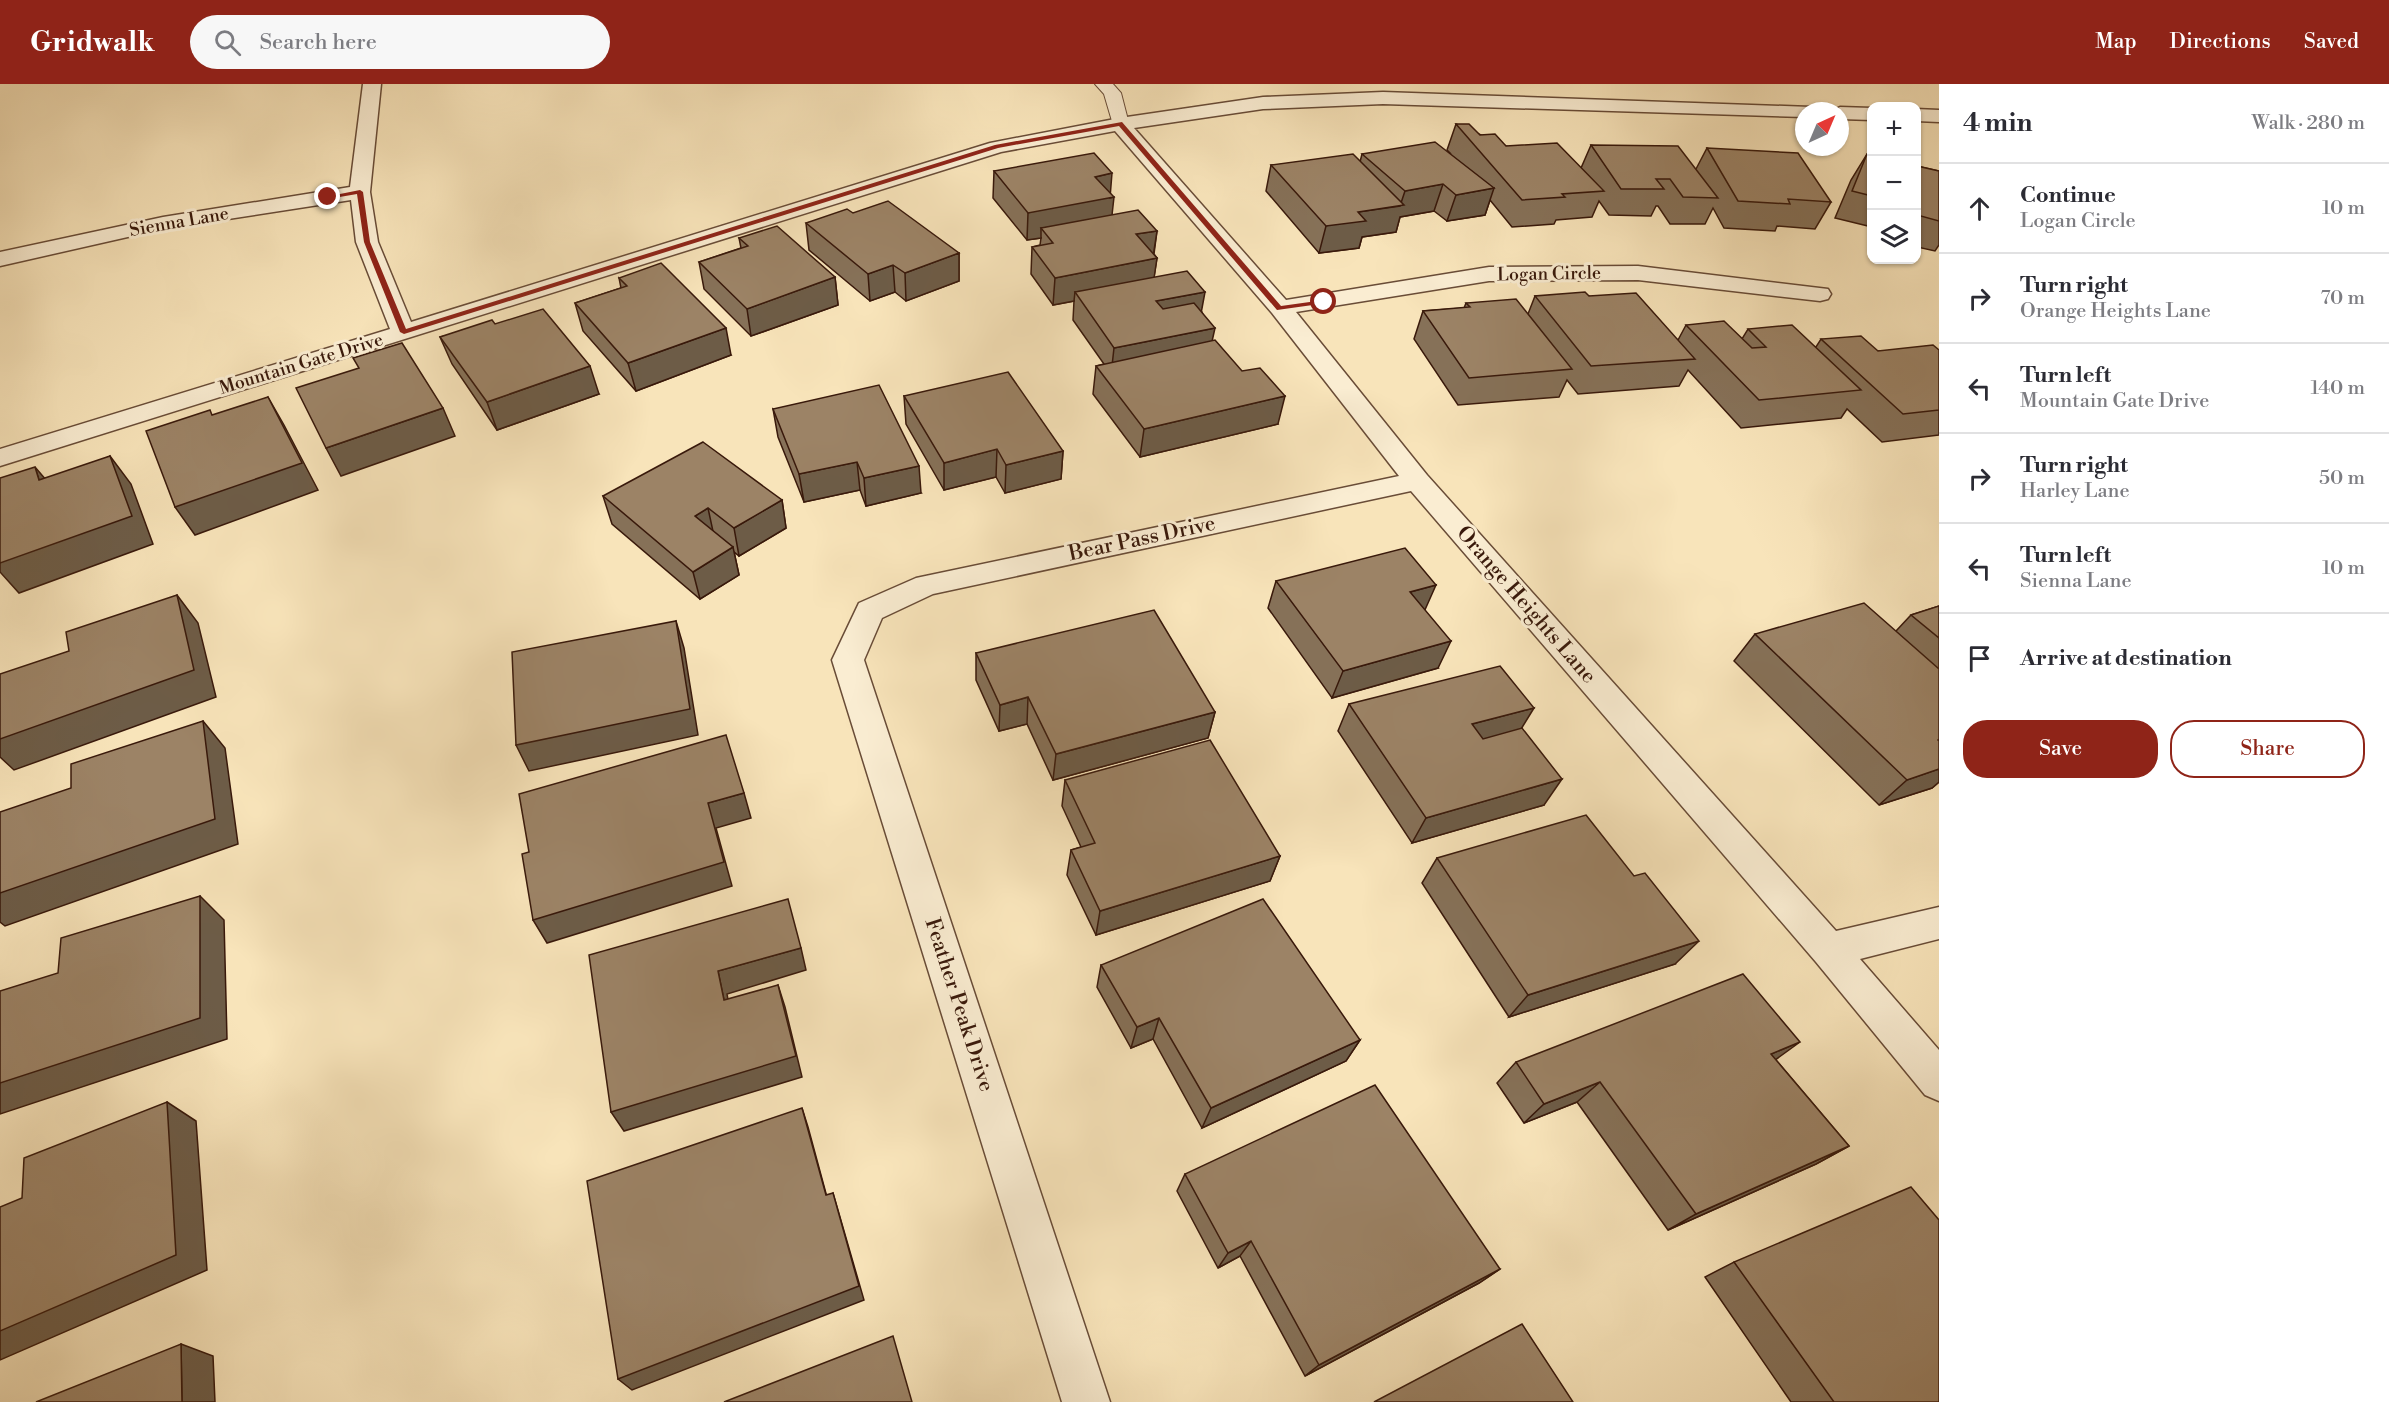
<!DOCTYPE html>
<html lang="en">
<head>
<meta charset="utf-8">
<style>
  body { margin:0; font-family:"Libre Bodoni",serif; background:#f7f7f7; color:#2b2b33 }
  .controls { position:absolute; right:18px; top:18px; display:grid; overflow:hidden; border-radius:12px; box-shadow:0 2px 4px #0004 }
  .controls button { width:54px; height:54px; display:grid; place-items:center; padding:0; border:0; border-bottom:2px solid #e1e1e2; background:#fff; color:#2b2b33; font:30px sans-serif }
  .compass { position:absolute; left:1795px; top:18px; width:54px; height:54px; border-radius:50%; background:#fff; box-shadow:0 2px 4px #0004; rotate:44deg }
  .stop { position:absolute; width:18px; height:18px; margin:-14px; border:4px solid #8f2418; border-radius:50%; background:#fff }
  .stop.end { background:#8f2418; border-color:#fff; box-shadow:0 2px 6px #0008 }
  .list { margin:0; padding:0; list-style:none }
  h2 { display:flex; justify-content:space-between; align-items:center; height:78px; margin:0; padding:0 24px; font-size:26px }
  h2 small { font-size:20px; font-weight:400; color:#7c7c81 }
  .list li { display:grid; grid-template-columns:39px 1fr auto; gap:18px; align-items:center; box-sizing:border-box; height:90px; padding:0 24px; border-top:2px solid #e1e1e2 }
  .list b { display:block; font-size:22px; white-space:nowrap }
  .list p { margin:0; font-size:20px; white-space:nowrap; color:#7c7c81 }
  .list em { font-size:20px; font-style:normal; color:#7c7c81 }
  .actions { display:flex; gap:12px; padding:18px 24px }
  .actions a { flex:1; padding:14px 0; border:2px solid #8f2418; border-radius:24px; text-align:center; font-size:21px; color:#8f2418 }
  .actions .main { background:#8f2418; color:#fff }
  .icon { flex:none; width:33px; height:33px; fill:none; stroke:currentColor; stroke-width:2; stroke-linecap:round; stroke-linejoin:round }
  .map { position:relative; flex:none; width:1939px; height:1318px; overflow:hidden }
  header { display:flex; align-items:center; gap:36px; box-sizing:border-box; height:84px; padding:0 30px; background:#8f2418; color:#fff }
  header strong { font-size:28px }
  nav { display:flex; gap:33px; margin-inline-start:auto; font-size:21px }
  .search { width:420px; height:54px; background:#f7f7f7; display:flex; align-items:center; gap:15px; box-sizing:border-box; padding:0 21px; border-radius:33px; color:#7c7c81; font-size:22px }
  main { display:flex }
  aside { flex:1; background:#fff }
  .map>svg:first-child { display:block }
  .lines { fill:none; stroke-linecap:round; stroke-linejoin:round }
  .service-casing { stroke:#694c37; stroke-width:2 }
  .minor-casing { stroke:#694c37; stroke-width:3 }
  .service { fill:#faedd2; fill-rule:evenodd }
  .minor { fill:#faedd2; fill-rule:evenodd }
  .wall { fill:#867158; stroke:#39190b; stroke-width:1.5 }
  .shaded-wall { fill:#6d5c47; stroke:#39190b; stroke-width:1.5 }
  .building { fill:#9c8366; stroke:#39190b; stroke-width:1.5 }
  .route { fill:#8f2418 }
  .labels { text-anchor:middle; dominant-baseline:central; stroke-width:6; stroke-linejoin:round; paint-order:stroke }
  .far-street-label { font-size:18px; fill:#39190b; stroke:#faedd2 }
  .street-label { font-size:21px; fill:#39190b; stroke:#faedd2 }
</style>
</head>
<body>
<header>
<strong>Gridwalk</strong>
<div class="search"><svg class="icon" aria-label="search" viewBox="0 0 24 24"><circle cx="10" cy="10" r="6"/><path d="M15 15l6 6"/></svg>Search here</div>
<nav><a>Map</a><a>Directions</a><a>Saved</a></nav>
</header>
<main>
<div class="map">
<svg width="1939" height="1318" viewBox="0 0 1939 1318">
  <rect width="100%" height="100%" fill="#f8e4ba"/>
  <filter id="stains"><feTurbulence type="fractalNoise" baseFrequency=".00333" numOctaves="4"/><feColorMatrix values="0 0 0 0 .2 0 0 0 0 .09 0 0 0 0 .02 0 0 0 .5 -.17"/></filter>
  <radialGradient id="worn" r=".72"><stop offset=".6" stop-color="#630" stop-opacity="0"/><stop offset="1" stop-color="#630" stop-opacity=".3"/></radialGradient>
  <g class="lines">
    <!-- service casing -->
    <g class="service-casing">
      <path id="service" d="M 1095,0 L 1113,0 L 1121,9 L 1129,40 L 1126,44 L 1114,44 L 1104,10 Z"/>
    </g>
    <!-- minor casing -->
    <g class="minor-casing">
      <g id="minor">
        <path d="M 363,0 L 381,0 L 370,108 L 378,158 L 411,238 L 990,59 L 1120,34 L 1263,13 L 1383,8 L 1811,23 L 1813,27 L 1804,27 L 1804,33 L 1383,20 L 1263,25 L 1134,44 L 1286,216 L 1489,183 L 1638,182 L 1828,205 L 1831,210 L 1828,215 L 1820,217 L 1638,196 L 1489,197 L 1296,228 L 1427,391 L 1836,847 L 1939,823 L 1939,855 L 1860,875 L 1939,966 L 1939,1017 L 1925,1011 L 1816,878 L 1411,407 L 933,510 L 882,534 L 864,576 L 1110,1318 L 1062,1318 L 832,576 L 859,519 L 916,494 L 1399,392 L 1272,229 L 1115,47 L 1001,68 L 0,382 L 0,365 L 390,245 L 356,158 L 351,116 L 163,145 L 0,182 L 0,168 L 163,133 L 350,103 Z"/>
        <path d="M 1840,23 L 1872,24 L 1872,36 L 1840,35 L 1840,27 L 1832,27 Z"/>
        <path d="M 1916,25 L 1939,26 L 1939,38 L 1916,37 Z"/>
      </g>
    </g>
    <!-- service -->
    <use href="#service" class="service"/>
    <!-- minor -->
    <use href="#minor" class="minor"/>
  </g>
  <!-- wall -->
  <g class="wall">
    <path d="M 1456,40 L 1506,62 L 1581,84 L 1591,61 L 1696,85 L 1707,64 L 1831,118 L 1815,145 L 1777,142 L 1775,147 L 1724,144 L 1713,124 L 1705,140 L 1670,140 L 1658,122 L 1656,122 L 1651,132 L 1609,131 L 1599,117 L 1592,133 L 1556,136 L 1554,140 L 1512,143 L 1490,116 L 1485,131 L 1447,137 L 1434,127 L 1400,133 L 1396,148 L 1362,153 L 1359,164 L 1319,169 L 1266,107 L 1271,81 L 1360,78 L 1362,70 L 1450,69 L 1447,66 Z"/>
    <path d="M 1867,70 L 1872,71 L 1872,143 L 1835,134 L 1851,96 Z"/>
    <path d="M 1917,82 L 1939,87 L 1939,161 L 1935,167 L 1917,163 Z"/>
    <path d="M 994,87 L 1110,109 L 1112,131 L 1157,147 L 1154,170 L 1157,174 L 1154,193 L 1202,228 L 1212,256 L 1278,340 L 1140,373 L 1093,310 L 1096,282 L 1104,280 L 1073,236 L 1074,217 L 1053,221 L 1031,190 L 1032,163 L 1040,161 L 1041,154 L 1027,156 L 993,114 Z"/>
    <path d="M 853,129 L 959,169 L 959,197 L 906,217 L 895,208 L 870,217 L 809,166 L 806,139 Z"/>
    <path d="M 739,154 L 835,193 L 838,221 L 751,252 L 704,205 L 699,178 L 741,164 Z"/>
    <path d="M 619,194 L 731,271 L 636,307 L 583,247 L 575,219 L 621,204 Z"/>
    <path d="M 1535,212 L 1589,212 L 1678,256 L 1686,241 L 1742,255 L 1748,245 L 1816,263 L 1821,255 L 1878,267 L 1939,266 L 1939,351 L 1882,358 L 1847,325 L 1841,334 L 1741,344 L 1688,286 L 1679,302 L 1578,310 L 1567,296 L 1559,313 L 1458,321 L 1414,255 L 1423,227 L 1464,224 L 1466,219 L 1528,230 Z"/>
    <path d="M 495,240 L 599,310 L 497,346 L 452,280 L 440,253 Z"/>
    <path d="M 904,312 L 1063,367 L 1061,395 L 1005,409 L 996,393 L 944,406 L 906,340 Z"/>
    <path d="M 773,325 L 921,409 L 866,422 L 860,406 L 804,418 L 778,353 Z"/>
    <path d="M 603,412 L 782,416 L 786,444 L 739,472 L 734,468 L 739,491 L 700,515 L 612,440 Z"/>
    <path d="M 1276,497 L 1438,584 L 1332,614 L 1268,524 Z"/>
    <path d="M 1939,522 L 1939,698 L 1932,704 L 1879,721 L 1734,577 L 1755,550 L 1896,547 L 1911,531 Z"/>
    <path d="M 976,569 L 1215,628 L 1208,654 L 1053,696 L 1027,640 L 999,647 L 976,596 Z"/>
    <path d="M 1349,620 L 1522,644 L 1544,721 L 1412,759 L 1338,647 Z"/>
    <path d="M 1065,696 L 1280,772 L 1270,797 L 1096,851 L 1067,791 L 1071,766 L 1081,763 L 1062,722 Z"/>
    <path d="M 1437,774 L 1675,880 L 1509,933 L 1422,799 Z"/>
    <path d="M 1101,881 L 1360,956 L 1346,977 L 1202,1044 L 1153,955 L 1131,964 L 1097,903 Z"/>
    <path d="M 1776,976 L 1849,1062 L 1816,1080 L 1668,1146 L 1577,1018 L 1524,1039 L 1497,999 L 1516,978 Z"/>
    <path d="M 1185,1090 L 1500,1185 L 1479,1199 L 1305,1292 L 1240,1172 L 1218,1184 L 1177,1107 Z"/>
    <path d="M 1734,1178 L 1939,1318 L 1791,1318 L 1705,1193 Z"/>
  </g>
  <!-- shaded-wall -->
  <g class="shaded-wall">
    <path d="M 1112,89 L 1110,114 L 1114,113 L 1111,140 L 1041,144 L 1041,154 L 1027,156 L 1028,129 L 1095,93 Z"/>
    <path d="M 1443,100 L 1434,127 L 1400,133 L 1396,148 L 1362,153 L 1359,164 L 1319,169 L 1326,142 L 1358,128 L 1400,122 L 1405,107 Z"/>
    <path d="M 1494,104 L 1485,131 L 1447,137 L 1456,111 Z"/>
    <path d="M 1157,147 L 1153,173 L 1136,150 Z"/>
    <path d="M 959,169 L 959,197 L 906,217 L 905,189 Z"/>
    <path d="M 1157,174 L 1153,201 L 1075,208 L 1074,217 L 1053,221 L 1055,194 Z"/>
    <path d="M 893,181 L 895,208 L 870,217 L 868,190 Z"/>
    <path d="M 835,193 L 838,221 L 751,252 L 747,225 Z"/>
    <path d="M 1205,208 L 1200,235 L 1152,245 L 1156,217 Z"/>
    <path d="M 726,244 L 731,271 L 636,307 L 628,279 Z"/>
    <path d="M 1215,244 L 1209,271 L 1111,291 L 1114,264 Z"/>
    <path d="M 590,282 L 599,310 L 497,346 L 487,318 Z"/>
    <path d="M 1285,312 L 1278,340 L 1140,373 L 1144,345 Z"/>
    <path d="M 268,313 L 284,341 L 318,406 L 195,451 L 175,423 Z"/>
    <path d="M 443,324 L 455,352 L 341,392 L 326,364 Z"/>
    <path d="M 997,365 L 996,393 L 944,406 L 944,379 Z"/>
    <path d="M 1063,367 L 1061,395 L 1005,409 L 1006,381 Z"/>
    <path d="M 110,372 L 131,400 L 153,460 L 19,509 L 0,488 L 0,479 Z"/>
    <path d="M 857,378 L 860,406 L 804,418 L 799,390 Z"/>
    <path d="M 919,382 L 921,409 L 866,422 L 864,394 Z"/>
    <path d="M 35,383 L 58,410 L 39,396 Z"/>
    <path d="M 782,416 L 786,444 L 739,472 L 734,444 Z"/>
    <path d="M 708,424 L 714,452 L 695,432 Z"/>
    <path d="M 733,463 L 739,491 L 700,515 L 693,488 Z"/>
    <path d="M 1436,501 L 1424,528 L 1410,508 Z"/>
    <path d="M 177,511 L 198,539 L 216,613 L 14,686 L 0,673 L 0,655 Z"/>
    <path d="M 676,537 L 684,564 L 698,651 L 529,687 L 516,661 Z"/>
    <path d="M 1451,557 L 1438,584 L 1332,614 L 1343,587 Z"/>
    <path d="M 1028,613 L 1027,640 L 999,647 L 1000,621 Z"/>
    <path d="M 1534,624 L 1518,650 L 1458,666 L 1472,640 Z"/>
    <path d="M 1215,628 L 1208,654 L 1053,696 L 1056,670 Z"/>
    <path d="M 203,637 L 225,664 L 238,760 L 5,842 L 0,838 L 0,809 Z"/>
    <path d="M 1939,685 L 1939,698 L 1932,704 L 1879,721 L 1907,696 Z"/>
    <path d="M 1562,695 L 1544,721 L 1412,759 L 1426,734 Z"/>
    <path d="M 744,709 L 751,734 L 716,744 L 732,802 L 547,859 L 533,836 L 708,719 Z"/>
    <path d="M 1280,772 L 1270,797 L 1096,851 L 1100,827 Z"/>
    <path d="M 200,812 L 224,836 L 227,955 L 0,1030 L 0,999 Z"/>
    <path d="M 1699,857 L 1675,880 L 1509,933 L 1528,911 Z"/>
    <path d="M 801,864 L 806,886 L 727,910 L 732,938 L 724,916 L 718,887 Z"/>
    <path d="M 778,901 L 785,923 L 802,993 L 624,1047 L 611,1028 Z"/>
    <path d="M 1159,934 L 1153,955 L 1131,964 L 1137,943 Z"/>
    <path d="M 1360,956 L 1346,977 L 1202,1044 L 1211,1024 Z"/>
    <path d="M 1800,958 L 1771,979 L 1771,970 Z"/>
    <path d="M 1600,998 L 1577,1018 L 1524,1039 L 1544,1020 Z"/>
    <path d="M 167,1018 L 196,1037 L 207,1186 L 0,1276 L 0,1247 Z"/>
    <path d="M 802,1024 L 808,1043 L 831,1128 L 826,1111 Z"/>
    <path d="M 1849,1062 L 1816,1080 L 1668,1146 L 1696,1130 Z"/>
    <path d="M 833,1109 L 864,1216 L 632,1306 L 618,1295 Z"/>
    <path d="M 1251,1157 L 1240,1172 L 1218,1184 L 1228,1169 Z"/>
    <path d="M 1500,1185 L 1479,1199 L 1305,1292 L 1319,1281 Z"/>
    <path d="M 181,1260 L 213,1272 L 215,1318 L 182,1318 Z"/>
  </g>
  <!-- building -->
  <g class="building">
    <path d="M 1456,40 L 1469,40 L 1480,51 L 1495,50 L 1506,62 L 1557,59 L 1604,107 L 1562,110 L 1565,113 L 1522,116 Z"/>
    <path d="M 1435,58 L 1494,104 L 1456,111 L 1443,100 L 1405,107 L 1362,70 Z"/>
    <path d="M 1591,61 L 1678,62 L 1718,114 L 1683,113 L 1670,95 L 1656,95 L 1664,105 L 1621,105 Z"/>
    <path d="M 1707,64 L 1798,69 L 1831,118 L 1788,115 L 1790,120 L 1738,117 Z"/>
    <path d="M 1094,69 L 1112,89 L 1095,93 L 1114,113 L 1028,129 L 994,87 Z"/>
    <path d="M 1353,70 L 1404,121 L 1358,128 L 1366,137 L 1326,142 L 1271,81 Z"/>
    <path d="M 1867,70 L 1872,71 L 1872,112 L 1852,107 Z"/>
    <path d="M 1917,82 L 1939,87 L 1939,137 L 1917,131 L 1917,120 L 1919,112 L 1917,111 Z"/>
    <path d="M 888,117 L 959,169 L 905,189 L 893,181 L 868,190 L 806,139 L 847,125 L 853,129 Z"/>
    <path d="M 1138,126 L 1157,147 L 1136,150 L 1157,174 L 1055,194 L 1032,163 L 1053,159 L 1041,144 Z"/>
    <path d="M 777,142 L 835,193 L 747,225 L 699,178 L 748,162 L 739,154 Z"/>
    <path d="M 661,179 L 726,244 L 628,279 L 575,219 L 627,202 L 619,194 Z"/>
    <path d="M 1187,187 L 1205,208 L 1156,217 L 1163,225 L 1194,219 L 1215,244 L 1114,264 L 1075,208 Z"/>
    <path d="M 1585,208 L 1589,212 L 1636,209 L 1695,275 L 1591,282 L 1535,212 Z"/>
    <path d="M 1516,215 L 1572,285 L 1469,294 L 1423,227 L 1470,223 L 1466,219 Z"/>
    <path d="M 543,225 L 590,282 L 487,318 L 440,253 L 492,236 L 495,240 Z"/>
    <path d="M 1724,237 L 1752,264 L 1766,263 L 1748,245 L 1792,241 L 1861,306 L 1759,316 L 1686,241 Z"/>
    <path d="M 1861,252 L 1878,267 L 1933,261 L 1939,266 L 1939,326 L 1903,330 L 1821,255 Z"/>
    <path d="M 1215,256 L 1242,287 L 1260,284 L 1285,312 L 1144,345 L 1096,282 Z"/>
    <path d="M 402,259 L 443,324 L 326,364 L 296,304 L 359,284 L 353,274 Z"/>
    <path d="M 1008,288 L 1063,367 L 1006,381 L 997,365 L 944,379 L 904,312 Z"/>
    <path d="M 879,301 L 919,382 L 864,394 L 857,378 L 799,390 L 773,325 Z"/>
    <path d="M 268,313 L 302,379 L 175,423 L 146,347 L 210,326 L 212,331 Z"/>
    <path d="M 703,358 L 782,416 L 734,444 L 708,424 L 695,432 L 733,463 L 693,488 L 603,412 Z"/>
    <path d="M 110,372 L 132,432 L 0,479 L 0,394 L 35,383 L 39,396 Z"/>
    <path d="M 1405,464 L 1436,501 L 1410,508 L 1451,557 L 1343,587 L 1276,497 Z"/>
    <path d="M 177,511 L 194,586 L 0,655 L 0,590 L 69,567 L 66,548 Z"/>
    <path d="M 1864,519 L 1939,585 L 1939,655 L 1938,656 L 1939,657 L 1939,685 L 1907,696 L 1755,550 Z"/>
    <path d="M 1939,522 L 1939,554 L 1911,531 Z"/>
    <path d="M 1154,526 L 1215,628 L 1056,670 L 1028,613 L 1000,621 L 976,569 Z"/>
    <path d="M 676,537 L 690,625 L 516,661 L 512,568 Z"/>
    <path d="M 1500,582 L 1534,624 L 1472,640 L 1483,655 L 1522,644 L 1562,695 L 1426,734 L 1349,620 Z"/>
    <path d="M 203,637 L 215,735 L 0,809 L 0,728 L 71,704 L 71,680 Z"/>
    <path d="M 726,651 L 744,709 L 708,719 L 724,778 L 533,836 L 522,770 L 529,768 L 519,710 Z"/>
    <path d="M 1210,656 L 1280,772 L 1100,827 L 1071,766 L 1095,759 L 1065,696 Z"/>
    <path d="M 1586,731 L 1634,792 L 1645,789 L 1699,857 L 1528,911 L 1437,774 Z"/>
    <path d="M 200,812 L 200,934 L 0,999 L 0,907 L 58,889 L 61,854 Z"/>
    <path d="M 788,815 L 801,864 L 718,887 L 724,916 L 778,901 L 796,972 L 611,1028 L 589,871 Z"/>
    <path d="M 1263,815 L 1360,956 L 1211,1024 L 1159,934 L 1137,943 L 1101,881 Z"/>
    <path d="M 1743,890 L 1800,958 L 1771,970 L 1849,1062 L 1696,1130 L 1600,998 L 1544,1020 L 1516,978 Z"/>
    <path d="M 1375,1001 L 1500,1185 L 1319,1281 L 1251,1157 L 1228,1169 L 1185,1090 Z"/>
    <path d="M 167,1018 L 176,1171 L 0,1247 L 0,1123 L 22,1114 L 24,1074 Z"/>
    <path d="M 802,1024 L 826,1111 L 833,1109 L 859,1202 L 618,1295 L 587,1097 Z"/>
    <path d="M 1911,1103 L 1939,1136 L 1939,1318 L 1834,1318 L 1734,1178 Z"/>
    <path d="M 1522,1240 L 1573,1318 L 1374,1318 Z"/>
    <path d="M 893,1252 L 912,1318 L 724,1318 Z"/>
    <path d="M 181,1260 L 182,1318 L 36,1318 Z"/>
  </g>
  <!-- route -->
  <path class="route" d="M 1122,38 L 1281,222 L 1324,216 L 1327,219 L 1277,226 L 1119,42 L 998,64 L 404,250 L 400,248 L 364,158 L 357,110 L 328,115 L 325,113 L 360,106 L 363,108 L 370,158 L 406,245 L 995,61 Z"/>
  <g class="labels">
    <!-- far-street labels -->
    <g class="far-street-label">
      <text transform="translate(179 138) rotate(-10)">Sienna Lane</text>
      <text transform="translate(1549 190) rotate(-1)">Logan Circle</text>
      <text transform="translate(301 280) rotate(-17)">Mountain Gate Drive</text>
    </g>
    <!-- street labels -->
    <g class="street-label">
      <text transform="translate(1142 455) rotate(-12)">Bear Pass Drive</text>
      <text transform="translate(1526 521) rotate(49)">Orange Heights Lane</text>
      <text transform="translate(959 921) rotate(72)">Feather Peak Drive</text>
    </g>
  </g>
  <rect width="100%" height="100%" filter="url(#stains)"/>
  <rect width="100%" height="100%" fill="url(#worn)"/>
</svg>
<div class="controls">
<button>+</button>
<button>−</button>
<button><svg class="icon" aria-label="layers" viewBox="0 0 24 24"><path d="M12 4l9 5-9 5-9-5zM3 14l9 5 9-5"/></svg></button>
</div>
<svg class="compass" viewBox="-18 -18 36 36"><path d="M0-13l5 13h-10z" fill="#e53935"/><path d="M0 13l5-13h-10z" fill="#7c7c81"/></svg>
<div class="stop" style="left:1324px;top:218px"></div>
<div class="stop end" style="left:328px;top:113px"></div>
</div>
<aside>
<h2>4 min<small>Walk · 280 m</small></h2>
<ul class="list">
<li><svg class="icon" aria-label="ahead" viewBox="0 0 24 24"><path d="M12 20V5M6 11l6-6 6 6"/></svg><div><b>Continue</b><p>Logan Circle</p></div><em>10 m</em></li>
<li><svg class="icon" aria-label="right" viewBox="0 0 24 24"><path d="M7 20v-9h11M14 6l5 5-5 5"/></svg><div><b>Turn right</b><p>Orange Heights Lane</p></div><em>70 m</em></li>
<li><svg class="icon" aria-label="left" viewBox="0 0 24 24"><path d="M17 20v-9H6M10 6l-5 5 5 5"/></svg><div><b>Turn left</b><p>Mountain Gate Drive</p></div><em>140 m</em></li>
<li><svg class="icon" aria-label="right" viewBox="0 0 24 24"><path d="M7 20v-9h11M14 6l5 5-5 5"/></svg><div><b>Turn right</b><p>Harley Lane</p></div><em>50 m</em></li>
<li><svg class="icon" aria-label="left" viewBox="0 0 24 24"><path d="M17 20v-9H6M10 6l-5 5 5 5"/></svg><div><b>Turn left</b><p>Sienna Lane</p></div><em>10 m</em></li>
<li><svg class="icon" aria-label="arrive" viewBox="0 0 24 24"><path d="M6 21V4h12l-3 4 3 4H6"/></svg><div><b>Arrive at destination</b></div></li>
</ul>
<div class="actions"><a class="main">Save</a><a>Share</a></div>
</aside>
</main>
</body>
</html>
